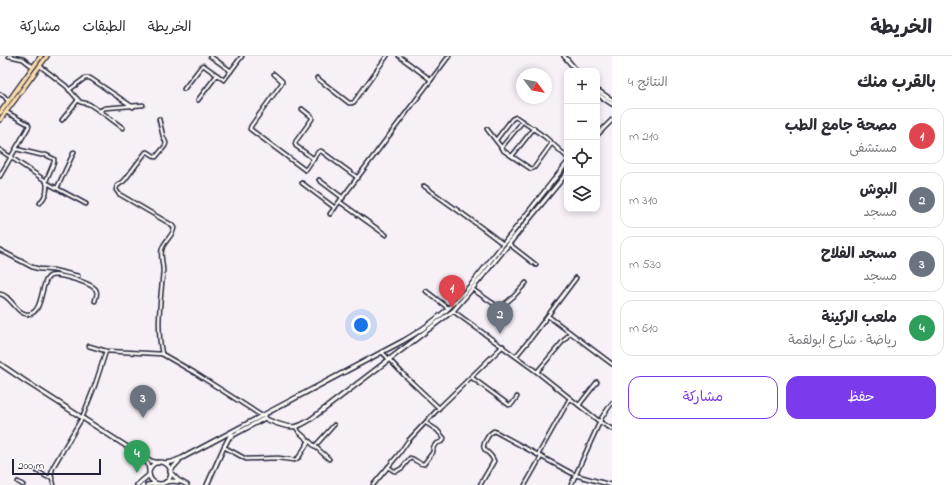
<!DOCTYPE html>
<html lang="ar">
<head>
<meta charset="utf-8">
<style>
  body { margin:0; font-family:"Indie Flower","Playpen Sans Arabic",sans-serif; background:#f2f2f3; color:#2b2b33; direction:rtl }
  .controls { position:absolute; right:12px; top:12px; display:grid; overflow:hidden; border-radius:8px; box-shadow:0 2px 6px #0003 }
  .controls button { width:36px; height:36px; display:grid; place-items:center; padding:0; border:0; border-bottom:1px solid #e1e1e2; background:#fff; color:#2b2b33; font:20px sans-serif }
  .compass { position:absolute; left:516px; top:12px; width:36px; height:36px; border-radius:50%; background:#fff; box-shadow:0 2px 6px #0003; rotate:122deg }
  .scale { position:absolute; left:12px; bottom:10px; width:89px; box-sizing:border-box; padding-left:4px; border:2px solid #22223b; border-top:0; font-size:11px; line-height:14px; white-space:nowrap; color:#22223b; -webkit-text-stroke:3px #fdfcf7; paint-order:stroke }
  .you { position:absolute; left:361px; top:269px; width:14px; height:14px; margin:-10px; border:3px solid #fff; border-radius:50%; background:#1a73e8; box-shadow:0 0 0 6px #1a73e833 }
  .badge { display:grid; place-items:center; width:26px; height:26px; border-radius:50%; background:#7c3aed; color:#fff; font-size:13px; font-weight:700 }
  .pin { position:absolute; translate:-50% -33px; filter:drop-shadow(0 1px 2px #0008) }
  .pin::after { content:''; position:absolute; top:21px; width:14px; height:12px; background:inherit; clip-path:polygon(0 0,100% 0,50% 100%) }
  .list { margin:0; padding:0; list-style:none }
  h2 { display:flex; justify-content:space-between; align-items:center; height:52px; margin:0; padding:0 16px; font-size:17px }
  h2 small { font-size:13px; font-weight:400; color:#7c7c81 }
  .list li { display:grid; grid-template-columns:26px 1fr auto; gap:12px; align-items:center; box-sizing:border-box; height:56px; margin:0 8px 8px; padding:0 8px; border:1px solid #e1e1e2; border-radius:12px }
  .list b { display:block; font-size:15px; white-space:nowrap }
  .list p { margin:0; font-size:13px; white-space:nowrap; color:#7c7c81 }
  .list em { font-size:13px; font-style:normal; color:#7c7c81 }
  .actions { display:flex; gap:8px; padding:12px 16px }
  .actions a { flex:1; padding:9px 0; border:1px solid #7c3aed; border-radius:12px; text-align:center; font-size:14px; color:#7c3aed }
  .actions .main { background:#7c3aed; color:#fff }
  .icon { flex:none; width:22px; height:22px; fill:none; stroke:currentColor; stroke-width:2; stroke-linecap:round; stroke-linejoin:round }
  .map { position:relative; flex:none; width:612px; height:429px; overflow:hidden; direction:ltr }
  header { display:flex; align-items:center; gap:24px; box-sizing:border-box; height:56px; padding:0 20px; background:#fff; border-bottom:1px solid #e1e1e2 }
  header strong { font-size:19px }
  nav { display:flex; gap:22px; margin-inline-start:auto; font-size:14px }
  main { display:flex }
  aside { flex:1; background:#fff }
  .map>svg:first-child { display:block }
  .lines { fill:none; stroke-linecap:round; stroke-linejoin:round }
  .minor-casing { stroke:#22223b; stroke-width:5.5 }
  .tertiary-casing { stroke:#22223b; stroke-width:6 }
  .secondary-casing { stroke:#22223b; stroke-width:6 }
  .primary-casing { stroke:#22223b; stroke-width:6 }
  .minor { stroke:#fdfcf7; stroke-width:2.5 }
  .tertiary { stroke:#fdfcf7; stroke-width:3 }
  .secondary { stroke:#fdfcf7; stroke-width:3 }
  .primary { stroke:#fbddab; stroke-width:3.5 }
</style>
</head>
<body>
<header>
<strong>الخريطة</strong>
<nav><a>الخريطة</a><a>الطبقات</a><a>مشاركة</a></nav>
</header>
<main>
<aside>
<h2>بالقرب منك<small>النتائج: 4</small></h2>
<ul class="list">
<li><span class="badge" style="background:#e0444e">1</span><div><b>مصحة جامع الطب</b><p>مستشفى</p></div><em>210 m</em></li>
<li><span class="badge" style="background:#6b7280">2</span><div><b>البوش</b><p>مسجد</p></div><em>310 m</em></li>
<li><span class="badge" style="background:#6b7280">3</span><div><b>مسجد الفلاح</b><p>مسجد</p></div><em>530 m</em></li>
<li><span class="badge" style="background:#2e9e5b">4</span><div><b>ملعب الركينة</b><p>رياضة · شارع ابولقمة</p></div><em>610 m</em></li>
</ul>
<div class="actions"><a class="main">حفظ</a><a>مشاركة</a></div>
</aside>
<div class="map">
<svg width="612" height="429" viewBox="0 0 612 429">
  <rect width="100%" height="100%" fill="#f7f1f7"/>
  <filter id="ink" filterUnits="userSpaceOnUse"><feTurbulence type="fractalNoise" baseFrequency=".025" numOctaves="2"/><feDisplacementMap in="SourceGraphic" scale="8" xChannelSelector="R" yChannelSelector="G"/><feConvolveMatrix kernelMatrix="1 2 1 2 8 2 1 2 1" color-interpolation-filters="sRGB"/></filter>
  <g filter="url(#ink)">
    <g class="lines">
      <!-- minor casing -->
      <g class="minor-casing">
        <g id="minor">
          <path d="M 9,0 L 23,3 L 33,11"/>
          <path d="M 210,0 L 231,15"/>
          <path d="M 399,0 L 431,24"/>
          <path d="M 40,10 L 66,30 L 80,46 L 89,48 L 107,60 L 123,72"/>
          <path d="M 274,18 L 282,25 L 282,27 L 251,70 L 250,73 L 305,114 L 307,112 L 318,96 L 321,95 L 358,122"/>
          <path d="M 317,22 L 349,47 L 352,47 L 354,46 L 387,0"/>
          <path d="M 184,33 L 201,11 L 203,9 L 224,24 L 242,0"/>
          <path d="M 69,34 L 85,22 L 90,22 L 133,51"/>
          <path d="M 0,38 L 4,40 L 8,45"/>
          <path d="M 198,44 L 217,19"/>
          <path d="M 302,53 L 312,61 L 312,63 L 296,85 L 295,88 L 296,90 L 314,103"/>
          <path d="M 99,55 L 105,52 L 143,49"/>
          <path d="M 159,63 L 163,80 L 166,87 L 165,90 L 156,101 L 148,96 L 146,96 L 124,125 L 117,130 L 116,134 L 119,138 L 172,169 L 174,172 C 173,180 164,185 162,193 C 160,200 163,207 163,215 C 161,242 156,270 162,298"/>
          <path d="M 62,64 L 78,44"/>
          <path d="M 487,73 L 504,95 L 531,113 L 534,112 L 552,87"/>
          <path d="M 496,84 L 512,63 L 516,61 L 545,81 L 567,101"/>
          <path d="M 501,92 L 523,65"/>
          <path d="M 16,93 L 41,99 L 46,99 L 54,103 L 54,106 L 46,125"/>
          <path d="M 0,94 L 46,125 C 49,133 45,141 40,147"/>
          <path d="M 512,100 L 534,72"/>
          <path d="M 0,120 L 29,70 L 28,68 L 6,56"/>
          <path d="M 319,124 L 343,142"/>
          <path d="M 47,127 L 86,148"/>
          <path d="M 302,127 L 335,152"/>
          <path d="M 424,130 C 451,150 478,168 503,188"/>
          <path d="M 57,132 L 74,96"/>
          <path d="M 340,146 L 386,179"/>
          <path d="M 330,158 L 449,0"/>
          <path d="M 509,188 L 536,209"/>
          <path d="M 0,194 L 32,211 L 39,213 L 53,214 L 78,220"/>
          <path d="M 472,233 L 500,252 L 514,240 L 526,227"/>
          <path d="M 426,235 L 448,252"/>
          <path d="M 0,238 C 11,239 17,260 29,258 C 44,256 40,225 50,220 C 58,217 92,227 96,234 C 98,237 96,241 95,245"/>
          <path d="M 453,255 L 537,316 L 600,366 L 612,373"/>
          <path d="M 548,260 L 612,308"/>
          <path d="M 89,290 L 106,295 L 162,298 L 195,317 L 262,360"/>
          <path d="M 382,296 L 403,318 L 439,352"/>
          <path d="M 516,300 L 531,282 L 576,222"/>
          <path d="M 537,316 L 570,277"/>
          <path d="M 471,321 L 509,349 L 512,348 L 517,341"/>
          <path d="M 579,349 L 597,326"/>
          <path d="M 296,371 L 299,376 L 329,403"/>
          <path d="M 315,390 L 334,369"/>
          <path d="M 224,391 L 246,403 L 278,402 L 295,404 L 299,401 L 309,385"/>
          <path d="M 538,399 L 570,342"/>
          <path d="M 388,411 L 394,415 L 397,415 L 402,412 L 410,402 C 416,403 419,409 424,408 L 433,396 C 432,388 438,387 443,385 L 444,382 L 437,374 L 426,367"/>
          <path d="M 37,415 L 47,421 L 51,421"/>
          <path d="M 18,426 L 23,429"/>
          <path d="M 54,429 L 51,419 L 53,411 L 82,362 L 95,329 L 106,295"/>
          <path d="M 373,429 L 399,398 L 408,385 L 439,352 L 503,290"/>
          <path d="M 480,429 L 494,405 C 489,392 478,397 487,382 C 489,378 490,377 494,375 L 575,419 L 611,429"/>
          <path d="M 525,429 L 541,401"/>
          <path d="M 571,429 L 602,361 L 612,347"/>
        </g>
      </g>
      <!-- tertiary casing -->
      <g class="tertiary-casing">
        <g id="tertiary">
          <path d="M 597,79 L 612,64"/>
          <path d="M 0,308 L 25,325 L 140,399 L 151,405 L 158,407"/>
          <path d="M 265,359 L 265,362 L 268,364 C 296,376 299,372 323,354 L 446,260 L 453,255 L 472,233 L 567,117"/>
          <path d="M 230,381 L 265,362"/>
          <path d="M 142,401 L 148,408 L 149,414"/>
          <circle cx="160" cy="417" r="11"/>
          <path d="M 164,407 L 172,406 L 182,402 L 403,285 C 431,269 450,253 471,229 L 567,107"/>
          <path d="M 170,415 L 179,405"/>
          <path d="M 170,416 L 178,424 L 187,429"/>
          <path d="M 166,426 L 173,425 L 180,426"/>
          <path d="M 137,429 L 149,419"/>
          <path d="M 147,429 L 155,428"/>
          <path d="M 207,429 L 224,391 L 232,376"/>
        </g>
      </g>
      <!-- secondary casing -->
      <g class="secondary-casing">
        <g id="secondary">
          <path d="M 564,0 L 577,15"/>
          <path d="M 597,34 L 612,44"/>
          <path d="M 597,38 L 612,48"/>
        </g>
      </g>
      <!-- primary casing -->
      <g class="primary-casing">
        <g id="primary">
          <path d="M 0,57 L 41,0"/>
          <path d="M 0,64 L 47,0"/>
        </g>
      </g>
      <!-- minor -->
      <use href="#minor" class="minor"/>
      <!-- tertiary -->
      <use href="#tertiary" class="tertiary"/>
      <!-- secondary -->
      <use href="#secondary" class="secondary"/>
      <!-- primary -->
      <use href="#primary" class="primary"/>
    </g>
  </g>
</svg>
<div class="controls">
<button>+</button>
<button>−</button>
<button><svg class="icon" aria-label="locate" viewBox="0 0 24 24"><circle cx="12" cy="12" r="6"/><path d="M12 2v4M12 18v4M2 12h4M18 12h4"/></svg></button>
<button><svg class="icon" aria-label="layers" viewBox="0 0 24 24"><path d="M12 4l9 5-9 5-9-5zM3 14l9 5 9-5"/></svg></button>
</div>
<svg class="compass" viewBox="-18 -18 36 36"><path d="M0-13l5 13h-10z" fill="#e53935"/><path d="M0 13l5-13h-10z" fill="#7c7c81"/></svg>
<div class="scale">200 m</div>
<div class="you"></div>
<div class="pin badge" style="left:452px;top:252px;background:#e0444e">1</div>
<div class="pin badge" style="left:500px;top:278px;background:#6b7280">2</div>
<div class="pin badge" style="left:143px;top:362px;background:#6b7280">3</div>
<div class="pin badge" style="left:137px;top:417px;background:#2e9e5b">4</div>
</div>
</main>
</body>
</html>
